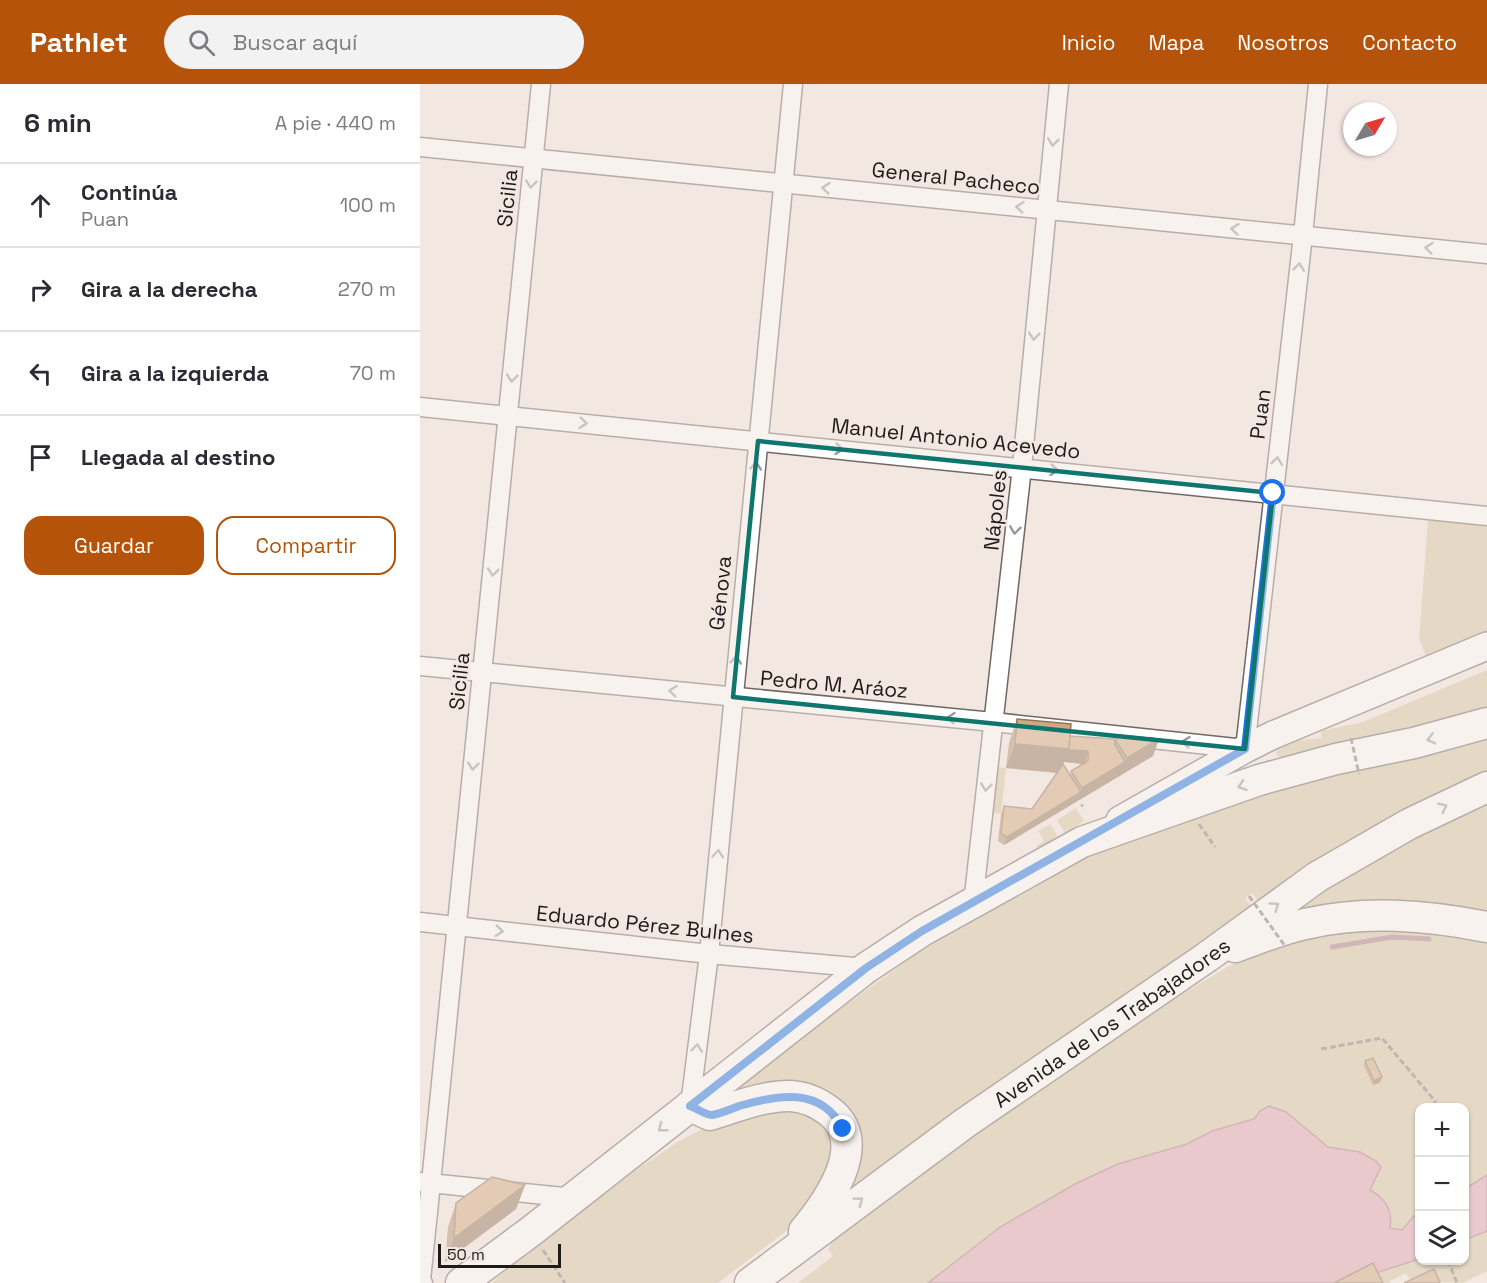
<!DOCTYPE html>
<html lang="es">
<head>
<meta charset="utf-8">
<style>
  body { margin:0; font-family:"Space Grotesk",sans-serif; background:#f2f2f3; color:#2b2b33 }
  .controls { position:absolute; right:18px; bottom:18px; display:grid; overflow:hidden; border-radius:12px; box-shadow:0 2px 4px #0004 }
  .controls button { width:54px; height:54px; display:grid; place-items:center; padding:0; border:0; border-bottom:2px solid #e1e1e2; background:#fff; color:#2b2b33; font:30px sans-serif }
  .compass { position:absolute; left:923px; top:18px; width:54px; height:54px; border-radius:50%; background:#fff; box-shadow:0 2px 4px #0004; rotate:52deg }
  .scale { position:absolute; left:18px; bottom:15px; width:123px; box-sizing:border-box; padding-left:6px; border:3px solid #1f1b19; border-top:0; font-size:16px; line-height:21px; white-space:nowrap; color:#1f1b19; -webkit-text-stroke:4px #f3e7e2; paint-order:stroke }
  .stop { position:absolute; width:18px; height:18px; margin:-14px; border:4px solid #1a73e8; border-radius:50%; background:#fff }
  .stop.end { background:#1a73e8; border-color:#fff; box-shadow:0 2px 6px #0008 }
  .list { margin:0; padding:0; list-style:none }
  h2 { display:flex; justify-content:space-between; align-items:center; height:78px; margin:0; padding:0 24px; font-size:26px }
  h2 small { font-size:20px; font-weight:400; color:#7c7c81 }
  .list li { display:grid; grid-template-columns:39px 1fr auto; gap:18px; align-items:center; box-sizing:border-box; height:84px; padding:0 24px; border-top:2px solid #e1e1e2 }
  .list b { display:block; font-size:22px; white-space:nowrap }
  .list p { margin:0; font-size:20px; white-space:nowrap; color:#7c7c81 }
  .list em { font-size:20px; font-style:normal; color:#7c7c81 }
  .actions { display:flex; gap:12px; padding:18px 24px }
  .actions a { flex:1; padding:14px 0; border:2px solid #b45309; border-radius:18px; text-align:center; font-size:21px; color:#b45309 }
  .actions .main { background:#b45309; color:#fff }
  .icon { flex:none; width:33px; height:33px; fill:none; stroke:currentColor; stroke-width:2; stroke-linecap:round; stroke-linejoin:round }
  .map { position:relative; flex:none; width:1067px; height:1199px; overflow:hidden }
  header { display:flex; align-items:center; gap:36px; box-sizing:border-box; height:84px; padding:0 30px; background:#b45309; color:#fff }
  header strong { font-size:28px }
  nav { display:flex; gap:33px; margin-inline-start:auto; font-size:21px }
  .search { width:420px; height:54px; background:#f2f2f3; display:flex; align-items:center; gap:15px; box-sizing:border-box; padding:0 21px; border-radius:33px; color:#7c7c81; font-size:22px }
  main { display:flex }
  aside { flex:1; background:#fff }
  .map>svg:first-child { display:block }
  .green { fill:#d6c7a2 }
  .water { fill:#e0a5b4; stroke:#a67c86; stroke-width:1.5 }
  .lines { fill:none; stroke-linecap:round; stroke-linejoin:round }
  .stream { stroke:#a67c86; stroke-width:5 }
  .street-casing { stroke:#726763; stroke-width:21 }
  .secondary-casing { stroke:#726763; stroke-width:30 }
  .primary-casing { stroke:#726763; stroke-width:33 }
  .path { stroke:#827b77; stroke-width:3; stroke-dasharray:6 3; stroke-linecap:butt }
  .street { stroke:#fff; stroke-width:18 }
  .secondary { stroke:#fff; stroke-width:27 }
  .primary { stroke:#fff; stroke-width:30 }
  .path-bridge { stroke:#827b77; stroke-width:3; stroke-dasharray:6 3; stroke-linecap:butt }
  .wall { fill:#b3906e; fill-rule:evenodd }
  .shaded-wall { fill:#92765a }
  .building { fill:#d0a880; stroke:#92765a; stroke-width:1.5 }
  .oneway { stroke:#9a9898 }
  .route { stroke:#1a73e8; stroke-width:8 }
  .marked { fill:none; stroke:#0f766e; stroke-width:4.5; stroke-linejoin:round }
  .labels { text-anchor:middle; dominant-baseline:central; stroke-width:5; stroke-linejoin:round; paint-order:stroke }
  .street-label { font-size:21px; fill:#1f1b19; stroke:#f3e7e2 }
</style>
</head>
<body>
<header>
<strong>Pathlet</strong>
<div class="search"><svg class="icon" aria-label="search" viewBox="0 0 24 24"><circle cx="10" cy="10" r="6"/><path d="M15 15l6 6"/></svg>Buscar aquí</div>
<nav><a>Inicio</a><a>Mapa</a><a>Nosotros</a><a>Contacto</a></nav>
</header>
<main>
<aside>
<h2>6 min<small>A pie · 440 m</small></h2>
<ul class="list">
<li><svg class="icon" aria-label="ahead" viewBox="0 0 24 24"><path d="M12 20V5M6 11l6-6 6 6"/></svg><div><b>Continúa</b><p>Puan</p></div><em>100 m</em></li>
<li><svg class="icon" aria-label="right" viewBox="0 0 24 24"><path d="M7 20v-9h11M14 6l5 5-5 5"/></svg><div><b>Gira a la derecha</b></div><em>270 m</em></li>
<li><svg class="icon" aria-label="left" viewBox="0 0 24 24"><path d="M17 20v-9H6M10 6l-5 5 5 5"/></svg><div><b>Gira a la izquierda</b></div><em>70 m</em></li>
<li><svg class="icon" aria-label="arrive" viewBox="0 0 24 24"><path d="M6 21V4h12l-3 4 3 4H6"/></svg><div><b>Llegada al destino</b></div></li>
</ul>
<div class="actions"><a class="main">Guardar</a><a>Compartir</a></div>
</aside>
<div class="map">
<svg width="1067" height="1199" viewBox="0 0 1067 1199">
  <rect width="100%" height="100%" fill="#f3e7e2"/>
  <!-- green -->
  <g class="green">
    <path d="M 1008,436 L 1067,442 L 1067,547 L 1006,572 L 999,555 Z"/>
    <path d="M 1067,586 L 1067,627 L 870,673 L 860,674 L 856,669 L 858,665 L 870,657 L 902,654 L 901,647 L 943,638 Z"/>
    <path d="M 1067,653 L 1067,691 L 840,819 L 832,809 L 825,814 L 832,824 L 410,1123 L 417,1021 L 298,1021 L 405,936 L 495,871 L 648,782 L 708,754 L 826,711 Z"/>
    <path d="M 577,683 L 586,684 L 581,730 L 572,729 Z"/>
    <path d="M 1067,716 L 1067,835 L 866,828 L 906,800 Z"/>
    <path d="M 656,724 L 664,737 L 645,749 L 637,736 Z"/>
    <path d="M 630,740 L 638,753 L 618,765 L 616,762 L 624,757 L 618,747 Z"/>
    <path d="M 936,841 L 1067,851 L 1067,1091 L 1045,1105 L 1044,1024 L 1000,1024 L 999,1134 L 994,1132 L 982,1146 L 970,1144 C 974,1126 965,1114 950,1106 L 959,1087 L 940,1068 L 908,1063 L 888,1046 L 840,1027 L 834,1035 L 792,1047 L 767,1060 L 657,1099 L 579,1143 L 508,1199 L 378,1199 L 413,1172 L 408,1165 L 416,1151 L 503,1084 L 716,939 L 767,907 L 835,867 Z"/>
    <path d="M 389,1020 L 422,1066 L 374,1141 L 298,1199 L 71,1199 L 119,1160 L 219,1084 L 259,1057 L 292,1040 Z"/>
    <path d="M 1067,1147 L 1067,1187 L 1043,1199 L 990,1197 L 986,1189 L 970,1197 L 970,1199 L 958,1199 L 954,1191 L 989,1177 L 999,1175 L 1000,1176 L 1044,1176 L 1045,1156 Z"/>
  </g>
  <!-- water -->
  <g class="water">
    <path d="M 849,1022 L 866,1028 L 908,1063 L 940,1068 L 956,1077 L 961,1083 L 950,1106 C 965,1114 973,1126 970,1144 L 982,1146 L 994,1132 L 999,1134 L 999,1175 L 925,1199 L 508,1199 L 580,1143 L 657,1099 L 698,1080 L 767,1060 L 792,1047 L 834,1035 L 840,1027 Z"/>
    <path d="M 1067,1091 L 1067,1147 L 1045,1156 L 1045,1105 Z"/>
  </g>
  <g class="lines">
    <!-- stream -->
    <path class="stream" d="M 912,863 L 972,853 L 1009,855"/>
    <!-- street casing -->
    <g class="street-casing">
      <g id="street">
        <path d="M 0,63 L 1067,170"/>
        <path d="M 0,323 L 1067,432"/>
        <path d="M 0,582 L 573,638 L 825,665 L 883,151 L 898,0"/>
        <path d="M 553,820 L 602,383 L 639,0"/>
        <path d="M 0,838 L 289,870 L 446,884"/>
        <path d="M 270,1022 L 289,870 L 373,0"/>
        <path d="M 0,1098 L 153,1114"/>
        <path d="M 3,1199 L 1,1196 L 11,1099 L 121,0"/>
      </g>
    </g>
    <!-- secondary casing -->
    <g class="secondary-casing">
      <path id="secondary" d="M 700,736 L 825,665 L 853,651 L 1067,562"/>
    </g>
    <!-- primary casing -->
    <g class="primary-casing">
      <g id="primary">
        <path d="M 815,863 C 838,855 861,845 885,840 C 946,826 1006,831 1067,843"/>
        <path d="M 270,1022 L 290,1031 C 316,1023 345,1011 371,1012 C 386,1013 397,1018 409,1027 C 451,1058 408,1118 384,1147"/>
        <path d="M 41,1199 L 110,1148 L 446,884 L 502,847 L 662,758 L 839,696 L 916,675 L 994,659 L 1067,639"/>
        <path id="s1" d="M 330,1199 L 545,1039 L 787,873 L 897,793 L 989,740 L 1067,703"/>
      </g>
    </g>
    <!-- path -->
    <g class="path">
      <path d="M 661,722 L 663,721"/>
      <path d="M 779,740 L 795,763"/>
      <path d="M 901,965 L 962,954 L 1015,1017 L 1014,1024"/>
      <path d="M 123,1166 L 145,1199"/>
      <path d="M 1028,1176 L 1037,1199"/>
    </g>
    <!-- street -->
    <use href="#street" class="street"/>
    <!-- secondary -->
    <use href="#secondary" class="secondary"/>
    <!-- primary -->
    <use href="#primary" class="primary"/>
    <!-- path-bridge -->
    <g class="path-bridge">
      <path d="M 931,654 L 939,690"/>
      <path d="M 829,812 L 865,862"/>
    </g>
  </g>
  <!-- wall -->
  <g class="wall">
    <path d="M 597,635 L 650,652 L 695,655 L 697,651 L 733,672 L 584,761 L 578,757 L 581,730 L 584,722 L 612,725 L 638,689 L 586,684 L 589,659 ZM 644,678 L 663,680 L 651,687 L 650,691 L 643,680 Z"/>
    <path d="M 945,977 L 962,993 L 960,998 L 953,1001 L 944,982 Z"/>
    <path d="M 105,1101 L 96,1125 L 25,1178 L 28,1143 L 36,1119 Z"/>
  </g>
  <!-- shaded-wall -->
  <g class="shaded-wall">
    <path d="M 739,655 L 733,672 L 584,761 L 587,753 L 661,708 L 662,704 L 705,678 L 707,674 Z"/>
    <path d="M 595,660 L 649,665 L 668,667 L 664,680 L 644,678 L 640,689 L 586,684 Z"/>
    <path d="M 962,993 L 960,998 L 953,1001 L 954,997 Z"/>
    <path d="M 105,1101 L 96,1125 L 25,1178 L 34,1154 Z"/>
  </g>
  <!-- building -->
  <g class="building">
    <path d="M 597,635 L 651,640 L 649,665 L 595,660 Z"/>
    <path d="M 697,651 L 739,655 L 707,674 L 696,657 Z"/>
    <path d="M 650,652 L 695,655 L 695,661 L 705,678 L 662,704 L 651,687 L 668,677 L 668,667 L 649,666 Z"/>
    <path d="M 643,680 L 661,708 L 587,753 L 581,749 L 584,722 L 612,725 Z"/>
    <path d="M 953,974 L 962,993 L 954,997 L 945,977 Z"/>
    <path d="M 72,1093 L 105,1101 L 34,1154 L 36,1119 Z"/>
    <path d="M 953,1179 L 963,1199 L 914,1199 Z"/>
    <path d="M 1014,1185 L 1020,1198 L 1018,1199 L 984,1199 Z"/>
  </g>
  <!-- one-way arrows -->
  <defs><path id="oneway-chevron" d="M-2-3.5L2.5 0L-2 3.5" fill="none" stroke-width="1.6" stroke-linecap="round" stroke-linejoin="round" transform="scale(1.5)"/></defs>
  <g class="oneway">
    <use href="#oneway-chevron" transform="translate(633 58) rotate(96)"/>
    <use href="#oneway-chevron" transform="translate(111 100) rotate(96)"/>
    <use href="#oneway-chevron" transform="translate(406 104) rotate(-174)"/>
    <use href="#oneway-chevron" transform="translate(600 123) rotate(-174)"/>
    <use href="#oneway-chevron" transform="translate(815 145) rotate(-174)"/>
    <use href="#oneway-chevron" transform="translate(1009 164) rotate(-174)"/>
    <use href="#oneway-chevron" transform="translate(879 183) rotate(-83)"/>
    <use href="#oneway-chevron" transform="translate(614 252) rotate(95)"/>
    <use href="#oneway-chevron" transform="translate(92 294) rotate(96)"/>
    <use href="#oneway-chevron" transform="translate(163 339) rotate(6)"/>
    <use href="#oneway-chevron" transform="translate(419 365) rotate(6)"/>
    <use href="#oneway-chevron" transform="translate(857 377) rotate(-83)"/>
    <use href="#oneway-chevron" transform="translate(336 382) rotate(-84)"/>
    <use href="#oneway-chevron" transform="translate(634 386) rotate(6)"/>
    <use href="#oneway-chevron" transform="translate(595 446) rotate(97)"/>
    <use href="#oneway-chevron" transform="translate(73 488) rotate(96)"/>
    <use href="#oneway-chevron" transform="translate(316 576) rotate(-84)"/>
    <use href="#oneway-chevron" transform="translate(253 607) rotate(-174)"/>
    <use href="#oneway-chevron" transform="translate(531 634) rotate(-175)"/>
    <use href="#oneway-chevron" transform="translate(1011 655) rotate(166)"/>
    <use href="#oneway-chevron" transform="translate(766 658) rotate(-174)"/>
    <use href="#oneway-chevron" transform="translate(53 682) rotate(96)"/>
    <use href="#oneway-chevron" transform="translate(822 702) rotate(161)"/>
    <use href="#oneway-chevron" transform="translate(566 703) rotate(96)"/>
    <use href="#oneway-chevron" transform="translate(1023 723) rotate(-26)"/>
    <use href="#oneway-chevron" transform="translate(298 770) rotate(-85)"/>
    <use href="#oneway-chevron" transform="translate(855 822) rotate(-35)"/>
    <use href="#oneway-chevron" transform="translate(79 847) rotate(6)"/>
    <use href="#oneway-chevron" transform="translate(277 964) rotate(-83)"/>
    <use href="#oneway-chevron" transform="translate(242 1044) rotate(142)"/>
    <use href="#oneway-chevron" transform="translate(439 1117) rotate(-37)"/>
  </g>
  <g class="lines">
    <!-- route -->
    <path class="route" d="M 423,1045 C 401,1002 357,1011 319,1022 C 311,1025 300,1030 292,1031 C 285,1031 276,1024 270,1022 L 446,884 L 502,847 L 825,665 L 853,409"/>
  </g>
  <!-- marked area -->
  <path d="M0 0H1067V1199H0ZM 338,357 L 853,409 L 825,665 L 313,613 Z" fill="#f3e7e2" fill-opacity=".55" fill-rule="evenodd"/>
  <path class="marked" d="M 338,357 L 853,409 L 825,665 L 313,613 Z"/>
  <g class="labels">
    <!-- street labels -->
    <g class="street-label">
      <text transform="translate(536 94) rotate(6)">General Pacheco</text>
      <text transform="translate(87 114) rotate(-84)">Sicilia</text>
      <text transform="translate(840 330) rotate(-83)">Puan</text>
      <text transform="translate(536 354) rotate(6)">Manuel Antonio Acevedo</text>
      <text transform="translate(575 426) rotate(-84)">Nápoles</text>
      <text transform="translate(300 509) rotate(-84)">Génova</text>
      <text transform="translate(39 597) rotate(-84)">Sicilia</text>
      <text transform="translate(414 600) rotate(5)">Pedro M. Aráoz</text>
      <text transform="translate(225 840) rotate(6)">Eduardo Pérez Bulnes</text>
      <text stroke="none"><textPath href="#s1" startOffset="446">Avenida de los Trabajadores</textPath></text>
    </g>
  </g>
</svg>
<div class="controls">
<button>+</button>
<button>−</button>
<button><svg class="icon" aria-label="layers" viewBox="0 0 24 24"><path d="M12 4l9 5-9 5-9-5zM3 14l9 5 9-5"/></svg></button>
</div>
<svg class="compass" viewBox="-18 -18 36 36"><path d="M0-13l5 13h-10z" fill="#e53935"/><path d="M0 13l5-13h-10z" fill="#7c7c81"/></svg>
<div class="scale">50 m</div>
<div class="stop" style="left:853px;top:409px"></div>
<div class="stop end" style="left:423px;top:1045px"></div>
</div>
</main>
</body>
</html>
